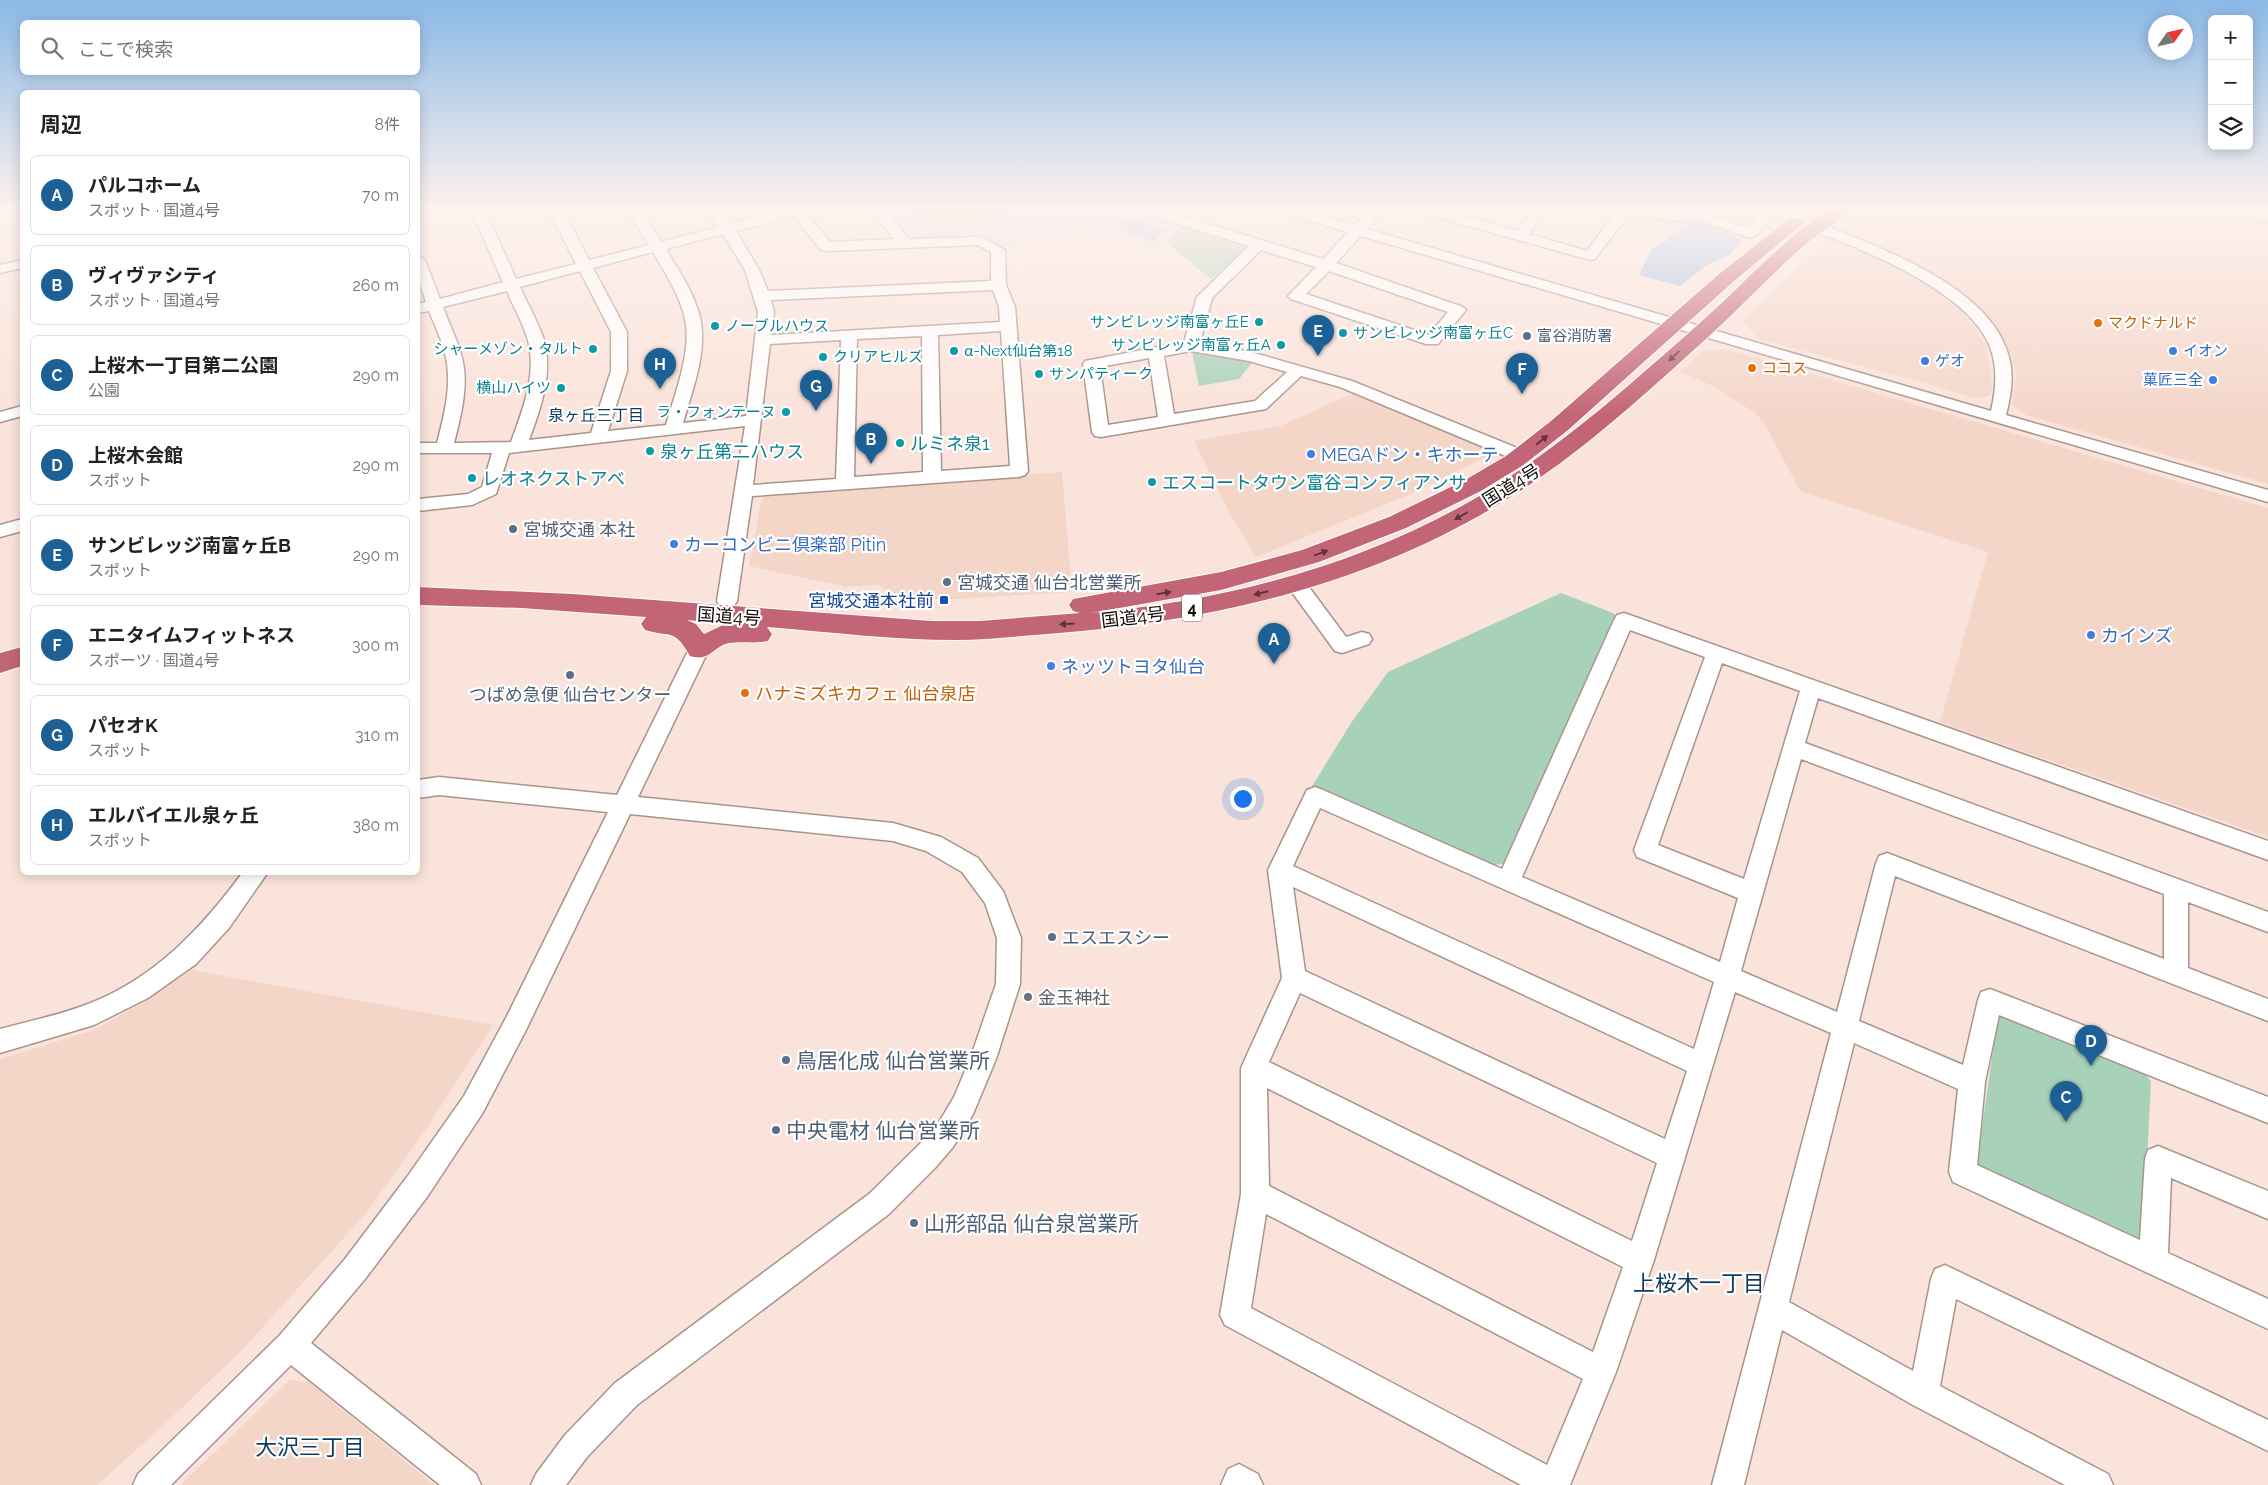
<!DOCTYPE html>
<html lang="ja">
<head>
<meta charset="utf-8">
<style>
  body { margin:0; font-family:Raleway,"Noto Sans JP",sans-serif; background:#f6f6f6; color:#222 }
  .controls { position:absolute; right:15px; top:15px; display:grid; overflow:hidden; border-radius:8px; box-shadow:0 2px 12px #0003 }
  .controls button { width:45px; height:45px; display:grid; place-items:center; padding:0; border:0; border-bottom:1px solid #e0e0e0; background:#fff; color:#222; font:25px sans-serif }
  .compass { position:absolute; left:2148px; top:15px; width:45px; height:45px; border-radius:50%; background:#fff; box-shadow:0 2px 12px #0003; rotate:56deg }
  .you { position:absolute; left:1242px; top:798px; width:18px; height:18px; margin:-12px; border:4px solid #fff; border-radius:50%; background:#1a73e8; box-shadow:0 0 0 8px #1a73e833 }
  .badge { display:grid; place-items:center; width:32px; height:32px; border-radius:50%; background:#1c6095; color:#fff; font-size:16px; font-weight:700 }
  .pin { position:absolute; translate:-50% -41px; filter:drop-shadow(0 1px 2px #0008) }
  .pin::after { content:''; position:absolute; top:26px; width:18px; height:15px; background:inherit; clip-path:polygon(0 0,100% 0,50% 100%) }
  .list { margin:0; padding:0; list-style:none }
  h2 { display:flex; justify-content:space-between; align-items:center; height:65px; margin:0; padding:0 20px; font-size:21px }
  h2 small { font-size:16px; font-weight:400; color:#767676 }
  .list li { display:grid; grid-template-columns:32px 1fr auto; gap:15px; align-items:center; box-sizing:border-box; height:80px; margin:0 10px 10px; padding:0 10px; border:1px solid #e0e0e0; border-radius:8px }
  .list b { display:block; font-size:19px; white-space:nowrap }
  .list p { margin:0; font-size:16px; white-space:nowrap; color:#767676 }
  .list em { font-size:16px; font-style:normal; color:#767676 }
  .icon { flex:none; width:28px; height:28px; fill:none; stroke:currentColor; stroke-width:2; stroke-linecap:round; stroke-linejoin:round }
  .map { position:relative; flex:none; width:2268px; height:1485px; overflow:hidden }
  .search { position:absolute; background:#fff; box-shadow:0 2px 12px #0003; left:20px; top:20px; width:400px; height:55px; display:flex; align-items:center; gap:12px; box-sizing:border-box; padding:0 18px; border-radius:8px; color:#767676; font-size:19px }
  .panel { position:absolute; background:#fff; box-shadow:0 2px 12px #0003; left:20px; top:90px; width:400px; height:785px; border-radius:8px }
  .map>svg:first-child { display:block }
  .built { fill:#f4d6c9 }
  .education { fill:#e2dbf1 }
  .green { fill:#a8d1ba }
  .water { fill:#9dbee5 }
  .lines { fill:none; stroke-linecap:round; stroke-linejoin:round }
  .minor-casing { stroke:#a9948b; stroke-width:3 }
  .highway-casing { stroke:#fff; stroke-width:2 }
  .minor { fill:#fff; fill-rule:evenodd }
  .highway { fill:#c26677; fill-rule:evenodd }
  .oneway { fill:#613339 }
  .culture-dot { fill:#0f9aa8; stroke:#fff; stroke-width:2 }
  .food-dot { fill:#e8710a; stroke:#fff; stroke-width:2 }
  .service-dot { fill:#5c6f8a; stroke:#fff; stroke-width:2 }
  .shop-dot { fill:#3f7fe0; stroke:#fff; stroke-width:2 }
  .transit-dot { fill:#1a4fb4; stroke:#fff; stroke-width:2 }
  .worship-dot { fill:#6b7280; stroke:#fff; stroke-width:2 }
  .labels { text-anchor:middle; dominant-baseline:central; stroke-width:4.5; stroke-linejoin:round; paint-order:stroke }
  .far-culture-label { font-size:15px; fill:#0d838f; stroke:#fff; text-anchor:end }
  .far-food-label { font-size:15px; fill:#c56008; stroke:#fff; text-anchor:start }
  .far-service-label { font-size:15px; fill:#4e5e75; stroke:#fff; text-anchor:start }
  .far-shop-label { font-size:15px; fill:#366cbe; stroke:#fff; text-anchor:start }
  .far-neighbourhood-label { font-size:16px; fill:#0c3b5f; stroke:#fff }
  .shield { fill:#fff; stroke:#585451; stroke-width:1 }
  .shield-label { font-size:16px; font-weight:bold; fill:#110a07 }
  .culture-label { font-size:18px; fill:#0d838f; stroke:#fff; text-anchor:start }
  .shop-label { font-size:18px; fill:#366cbe; stroke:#fff; text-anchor:start }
  .street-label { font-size:18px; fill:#110a07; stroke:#fff }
  .service-label { font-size:18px; fill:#4e5e75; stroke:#fff; text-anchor:start }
  .transit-label { font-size:18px; fill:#164399; stroke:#fff; text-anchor:end }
  .food-label { font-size:18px; fill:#c56008; stroke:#fff; text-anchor:start }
  .worship-label { font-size:18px; fill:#5b616d; stroke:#fff; text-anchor:start }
  .near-service-label { font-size:21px; fill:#4e5e75; stroke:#fff; text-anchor:start }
  .near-neighbourhood-label { font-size:22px; fill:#0c3b5f; stroke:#fff }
</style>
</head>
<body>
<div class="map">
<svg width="2268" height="1485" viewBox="0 0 2268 1485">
  <rect width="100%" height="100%" fill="#fae3da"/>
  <!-- built -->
  <g class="built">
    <path d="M 1874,208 L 2234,208 L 2268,222 L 2268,484 L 2026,415 L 2012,405 L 2016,377 L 2011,354 L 2001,335 L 1987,318 L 1960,292 L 1900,255 L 1842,230 Z"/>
    <path d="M 1829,238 L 1906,269 L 1957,307 L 1974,326 L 1987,348 L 1992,387 L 1990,396 L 1973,398 L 1923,382 L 1758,339 L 1743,321 Z"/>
    <path d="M 1726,349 L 2268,508 L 2268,837 L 1940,722 L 1988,552 L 1800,491 L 1765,424 L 1754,412 L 1711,385 L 1681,372 L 1703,351 Z"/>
    <path d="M 1354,393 L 1489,450 L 1492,454 L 1411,494 L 1256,557 L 1231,516 L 1194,441 L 1280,426 Z"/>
    <path d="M 1062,472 L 1072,592 L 959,599 L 905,599 L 878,585 L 847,587 L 749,566 L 763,493 Z"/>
    <path d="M 191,970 L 493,1025 L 428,1126 L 367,1212 L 245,1347 L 167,1422 L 97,1485 L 0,1485 L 0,1059 L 94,1030 L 151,998 Z"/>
    <path d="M 290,1380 L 309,1382 L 434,1485 L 180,1485 Z"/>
  </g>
  <!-- education -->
  <path class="education" d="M 883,208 L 1132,208 L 1176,223 L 1177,227 L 1155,247 L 1085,229 L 1006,247 L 985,234 L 913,238 L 905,234 Z"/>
  <!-- green -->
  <g class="green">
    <path d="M 908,208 L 1010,208 L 1004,222 L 924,226 Z"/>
    <path d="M 1185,225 L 1251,246 L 1211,279 L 1165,242 Z"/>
    <path d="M 1202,351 L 1252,363 L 1239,379 L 1199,386 L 1192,352 Z"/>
    <path d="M 1561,593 L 1613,613 L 1618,618 L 1508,863 L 1493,865 L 1311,788 L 1351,723 L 1388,672 Z"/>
    <path d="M 2012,1012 L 2136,1063 L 2151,1081 L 2143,1237 L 2129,1241 L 1988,1177 L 1977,1162 L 1998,1016 Z"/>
  </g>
  <!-- water -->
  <g class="water">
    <path d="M 1129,218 L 1165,230 L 1153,241 L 1117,229 Z"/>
    <path d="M 1695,219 L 1729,233 L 1742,242 L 1729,255 L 1707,265 L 1680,286 L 1639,275 L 1651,250 Z"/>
  </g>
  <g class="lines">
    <!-- minor casing -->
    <g class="minor-casing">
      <g id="minor">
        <path d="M 470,208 L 484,208 L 516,279 L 576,264 L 548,208 L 562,208 L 589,260 L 649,245 L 626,208 L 640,208 L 661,242 L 718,227 L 706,208 L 720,208 L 731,224 L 788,208 L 815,208 L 806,213 L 830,242 L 894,239 L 869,208 L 883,208 L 909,239 L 981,237 L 1005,250 L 1006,285 L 1015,307 L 1028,471 L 1025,475 L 1019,477 L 752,496 L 737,601 L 734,606 L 727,608 L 720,606 L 717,601 L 745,426 L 509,453 L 496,494 L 472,505 L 418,511 L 418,499 L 468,494 L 482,487 L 492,453 L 418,453 L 418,443 L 437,443 C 444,416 452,386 446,358 C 443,342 435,326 429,311 L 418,313 L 418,304 L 426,302 L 418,279 L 418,256 L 425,260 L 440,299 L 503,282 ZM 794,216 L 821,250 L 826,251 L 978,245 L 991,252 L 991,281 L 768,291 L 759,270 L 736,231 ZM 723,234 L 745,270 L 758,312 L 746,416 L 683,423 C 692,391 708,351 700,317 C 694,293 679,271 666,249 ZM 653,252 C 665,273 680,295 685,319 C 692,352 675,393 666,425 L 608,431 L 627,371 L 627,332 L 593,268 ZM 580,271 L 611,332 L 611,371 L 591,433 L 529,440 C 541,408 554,371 543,337 C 537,320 527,303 520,287 ZM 993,290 L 999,307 L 1000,322 L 771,335 L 774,312 L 771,300 ZM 507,291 C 513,306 522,321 527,337 C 538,372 523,409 511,442 L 454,443 C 461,416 469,385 462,358 C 458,341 449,324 443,307 ZM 1001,331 L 1010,466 L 941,471 L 938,335 ZM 922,336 L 923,472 L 854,477 L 857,339 ZM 841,340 L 836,479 L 753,485 L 770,344 Z"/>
        <path d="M 1135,208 L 1156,208 L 1323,259 L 1348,232 L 1277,211 L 1275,208 L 1297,208 L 1355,225 L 1371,208 L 1386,208 L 1367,229 L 1991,411 C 1996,389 1998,368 1990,347 C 1971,297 1886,260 1840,241 C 1817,232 1794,226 1774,211 L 1758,234 L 1750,238 L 1696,219 L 1673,221 L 1629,214 L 1595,259 L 1590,260 L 1415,211 L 1413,208 L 1435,208 L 1517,231 L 1535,208 L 1549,208 L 1529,234 L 1587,251 L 1617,210 L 1616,208 L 1644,208 L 1673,213 L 1697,211 L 1748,228 L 1762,208 C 1769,208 1781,206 1788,208 C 1797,212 1806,219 1815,222 C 1874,245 1982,283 2006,348 C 2015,371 2012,391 2006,415 L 2268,490 L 2268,502 L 1361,236 L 1336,263 L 1463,307 L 1466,310 L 1438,344 L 1426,344 L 1291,299 L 1288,296 L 1291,293 L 1316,267 L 1261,250 L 1212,298 L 1200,343 L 1251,352 L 1352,381 L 1527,452 L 1530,456 L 1527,460 L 1515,460 L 1340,387 L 1301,376 L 1266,409 L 1101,437 L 1095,436 L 1092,432 L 1083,364 L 1085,361 L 1184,342 L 1197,297 L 1249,246 L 1137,211 ZM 1329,271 L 1448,312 L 1429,335 L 1306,294 ZM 1191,351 L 1249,361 L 1287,372 L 1255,401 L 1174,414 L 1164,356 ZM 1149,358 L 1158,417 L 1108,425 L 1100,367 Z"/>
        <path d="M 2236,208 L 2255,208 L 2268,213 L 2268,222 L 2238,211 Z"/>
        <path d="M 22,260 L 22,268 L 0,273 L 0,265 Z"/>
        <path d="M 22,406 L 22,416 L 0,422 L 0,412 Z"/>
        <path d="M 22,519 L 22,531 L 0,537 L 0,525 Z"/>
        <path d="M 1296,577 L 1303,579 L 1346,637 L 1362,632 L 1369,634 L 1372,639 L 1369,644 L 1342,653 L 1335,651 L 1286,584 L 1289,579 Z"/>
        <path d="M 1624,613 L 2268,841 L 2268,860 L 1818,698 L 1805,743 L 2268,912 L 2268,932 L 2188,902 L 2188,968 L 2268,999 L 2268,1021 L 1895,876 L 1859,1021 L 1963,1065 L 1978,1000 L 1981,992 L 1990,989 L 2268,1097 L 2268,1123 L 1999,1015 L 1985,1082 L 1977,1165 L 2140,1240 L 2145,1159 L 2148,1150 L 2158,1146 L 2268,1191 L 2268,1219 L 2171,1178 L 2168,1253 L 2268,1299 L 2268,1329 L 1953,1182 L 1949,1172 L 1958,1089 L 1854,1043 L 1789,1302 L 1913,1371 L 1931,1279 L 1935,1269 L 1945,1265 L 2268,1420 L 2268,1451 L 1956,1299 L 1940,1386 L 2108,1474 L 2113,1485 L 2065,1485 L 1913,1405 L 1782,1330 L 1744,1485 L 1712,1485 L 1831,1033 L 1735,992 L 1654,1260 L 1616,1372 L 1570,1485 L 1521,1485 L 1225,1325 L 1220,1315 L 1241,1194 L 1241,1068 L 1282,978 L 1268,870 L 1307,790 L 1315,787 L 1323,790 L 1502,869 L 1614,620 L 1617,615 ZM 1630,630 L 1705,657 L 1634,850 L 1637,857 L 1738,898 L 1720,962 L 1522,877 ZM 1722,663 L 1800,691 L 1744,879 L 1658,845 ZM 1801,759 L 2164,894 L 2164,959 L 1887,853 L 1879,856 L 1876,863 L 1837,1012 L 1741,971 ZM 1320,808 L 1714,982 L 1694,1049 L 1293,866 ZM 1293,887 L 1687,1071 L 1665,1139 L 1305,971 ZM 1300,993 L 1657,1163 L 1632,1241 L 1269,1062 ZM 1267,1088 L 1623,1267 L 1593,1352 L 1269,1186 ZM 1266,1214 L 1583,1379 L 1547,1465 L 1251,1308 Z"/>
        <path d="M 699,642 L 706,644 L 709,649 L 638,797 L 893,823 L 941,837 L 978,858 L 1003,891 L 1021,938 L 1020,984 L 996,1059 L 973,1114 L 953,1147 L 935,1168 L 889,1214 L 637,1405 L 587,1457 L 566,1485 L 531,1485 L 536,1474 L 565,1435 L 615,1383 L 869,1194 L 935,1129 L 954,1097 L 970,1059 L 996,984 L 997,938 L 985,903 L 962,872 L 926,851 L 893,841 L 630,814 L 525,1032 L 482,1114 L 427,1197 L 365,1279 L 311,1343 L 476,1474 L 481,1485 L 440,1485 L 291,1365 L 171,1485 L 133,1485 L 138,1474 L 280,1335 L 345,1259 L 407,1177 L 464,1096 L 507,1016 L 608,812 L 439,795 L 418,798 L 418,780 L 439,777 L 617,795 L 689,649 L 692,644 Z"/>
        <path d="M 243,872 L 268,872 L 229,928 L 196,964 L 148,998 L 94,1025 L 0,1053 L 0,1029 C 29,1021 60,1015 88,1004 C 154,979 202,928 243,872 Z"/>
        <path d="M 1239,1464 L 1258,1474 L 1263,1485 L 1221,1485 L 1228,1469 Z"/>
      </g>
    </g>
    <!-- highway casing -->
    <g class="highway-casing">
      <g id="highway">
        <path d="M 1830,208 L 1851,208 C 1838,223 1814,236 1799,250 C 1767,279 1738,310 1706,339 C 1642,397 1576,458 1501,503 C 1363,587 1207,622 1048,634 C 1017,636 987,640 956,640 C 893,640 830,632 767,627 L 772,634 L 768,641 C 755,644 742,641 729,643 C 712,647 711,662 690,656 C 674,628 672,638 645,630 L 641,624 L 646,617 L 521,608 L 418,605 L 418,587 L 573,594 L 932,621 L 980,621 L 1080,613 L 1073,611 L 1069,605 L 1073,599 L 1221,572 L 1302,550 L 1389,517 L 1465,480 L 1506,456 L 1551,421 L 1719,274 L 1790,218 L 1802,218 L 1805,222 L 1733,282 L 1567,431 L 1522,466 L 1481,491 L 1406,528 L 1319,562 L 1221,590 L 1091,613 C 1230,600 1366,564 1486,492 C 1543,457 1595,415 1645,371 C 1672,348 1699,324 1726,299 C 1759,267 1791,234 1830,208 ZM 687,620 L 738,625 L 723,625 L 704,634 L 696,624 Z"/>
        <path d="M 22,647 L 22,666 L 0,673 L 0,653 Z"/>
      </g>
    </g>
    <!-- minor -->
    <use href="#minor" class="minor"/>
    <!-- highway -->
    <use href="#highway" class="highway"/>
  </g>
  <!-- one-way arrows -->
  <defs><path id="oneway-solid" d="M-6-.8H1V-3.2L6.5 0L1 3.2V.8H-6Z" transform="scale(1.25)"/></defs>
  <g class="oneway">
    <use href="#oneway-solid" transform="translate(1674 356) rotate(137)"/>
    <use href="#oneway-solid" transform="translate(1542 440) rotate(-38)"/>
    <use href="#oneway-solid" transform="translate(1461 516) rotate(150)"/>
    <use href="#oneway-solid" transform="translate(1321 553) rotate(-20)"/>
    <use href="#oneway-solid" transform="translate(1164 593) rotate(-9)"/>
    <use href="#oneway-solid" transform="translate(1261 593) rotate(166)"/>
    <use href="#oneway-solid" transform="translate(1067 624) rotate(176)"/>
  </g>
  <!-- sky -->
  <linearGradient id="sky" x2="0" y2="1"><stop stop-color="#8ab8e7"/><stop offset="0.5" stop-color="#fdf2ee"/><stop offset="1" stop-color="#fdf2ee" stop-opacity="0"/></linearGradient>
  <rect width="2268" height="416" fill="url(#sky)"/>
  <!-- markers -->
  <g class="culture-dot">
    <circle cx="1259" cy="322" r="5"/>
    <circle cx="715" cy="326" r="5"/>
    <circle cx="1343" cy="333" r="5"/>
    <circle cx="1281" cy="345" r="5"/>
    <circle cx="593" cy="349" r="5"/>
    <circle cx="954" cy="351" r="5"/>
    <circle cx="823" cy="357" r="5"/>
    <circle cx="1039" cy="374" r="5"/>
    <circle cx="561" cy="388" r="5"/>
    <circle cx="786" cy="412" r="5"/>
    <circle cx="900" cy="443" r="5"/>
    <circle cx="650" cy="451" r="5"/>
    <circle cx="472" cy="478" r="5"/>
    <circle cx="1152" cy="482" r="5"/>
  </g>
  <g class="food-dot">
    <circle cx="2098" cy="323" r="5"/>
    <circle cx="1752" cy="368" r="5"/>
    <circle cx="745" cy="693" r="5"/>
  </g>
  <g class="service-dot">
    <circle cx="1527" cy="336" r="5"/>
    <circle cx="513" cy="529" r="5"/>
    <circle cx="947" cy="582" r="5"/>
    <circle cx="570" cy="675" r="5"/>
    <circle cx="1052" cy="937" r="5"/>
    <circle cx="786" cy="1060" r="5"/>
    <circle cx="776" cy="1130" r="5"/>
    <circle cx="914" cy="1223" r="5"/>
  </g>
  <g class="shop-dot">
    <circle cx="2173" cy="351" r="5"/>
    <circle cx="1925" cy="361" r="5"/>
    <circle cx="2213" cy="380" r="5"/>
    <circle cx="1311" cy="454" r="5"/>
    <circle cx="674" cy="544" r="5"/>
    <circle cx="2091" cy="635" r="5"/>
    <circle cx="1051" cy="666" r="5"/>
  </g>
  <rect class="transit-dot" x="939" y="595" width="10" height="10" rx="2.5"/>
  <circle class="worship-dot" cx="1028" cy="997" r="5"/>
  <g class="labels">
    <!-- far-culture labels -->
    <g class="far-culture-label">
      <text x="1249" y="322">サンビレッジ南富ヶ丘E</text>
      <text x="725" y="326" text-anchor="start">ノーブルハウス</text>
      <text x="1353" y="333" text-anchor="start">サンビレッジ南富ヶ丘C</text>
      <text x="1271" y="345">サンビレッジ南富ヶ丘A</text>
      <text x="583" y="349">シャーメゾン・タルト</text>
      <text x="964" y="351" text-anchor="start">α-Next仙台第18</text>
      <text x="833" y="357" text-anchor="start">クリアヒルズ</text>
      <text x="1049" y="374" text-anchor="start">サンパティーク</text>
      <text x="551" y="388">横山ハイツ</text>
      <text x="776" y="412">ラ・フォンテーヌ</text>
    </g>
    <!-- far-food labels -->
    <g class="far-food-label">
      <text x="2108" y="323">マクドナルド</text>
      <text x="1762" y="368">ココス</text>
    </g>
    <!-- far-service labels -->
    <g class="far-service-label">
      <text x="1537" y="336">富谷消防署</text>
    </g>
    <!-- far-shop labels -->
    <g class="far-shop-label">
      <text x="2183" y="351">イオン</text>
      <text x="1935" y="361">ゲオ</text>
      <text x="2203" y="380" text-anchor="end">菓匠三全</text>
    </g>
    <!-- far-neighbourhood labels -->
    <g class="far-neighbourhood-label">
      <text x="596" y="415">泉ヶ丘三丁目</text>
    </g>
    <!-- shield labels -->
    <rect class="shield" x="1182" y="594.5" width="20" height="27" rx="4"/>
    <g class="shield-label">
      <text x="1192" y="608">4</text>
    </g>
    <!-- culture labels -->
    <g class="culture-label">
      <text x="910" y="443">ルミネ泉1</text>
      <text x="660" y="451">泉ヶ丘第二ハウス</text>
      <text x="482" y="478">レオネクストアベ</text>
      <text x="1162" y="482">エスコートタウン富谷コンフィアンサ</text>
    </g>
    <!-- shop labels -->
    <g class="shop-label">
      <text x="1321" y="454">MEGAドン・キホーテ</text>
      <text x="684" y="544">カーコンビニ倶楽部 Pitin</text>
      <text x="2101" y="635">カインズ</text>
      <text x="1061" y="666">ネッツトヨタ仙台</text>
    </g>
    <!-- street labels -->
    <g class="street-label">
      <text transform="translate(1511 485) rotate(-32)">国道4号</text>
      <text transform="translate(729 616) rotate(4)">国道4号</text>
      <text transform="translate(1133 617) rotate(-7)">国道4号</text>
    </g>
    <!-- service labels -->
    <g class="service-label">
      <text x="523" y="529">宮城交通 本社</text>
      <text x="957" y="582">宮城交通 仙台北営業所</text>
      <text x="570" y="694" text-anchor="middle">つばめ急便 仙台センター</text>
      <text x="1062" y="937">エスエスシー</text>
    </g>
    <!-- transit labels -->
    <g class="transit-label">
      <text x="934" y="600">宮城交通本社前</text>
    </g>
    <!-- food labels -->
    <g class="food-label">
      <text x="755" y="693">ハナミズキカフェ 仙台泉店</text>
    </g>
    <!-- worship labels -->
    <g class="worship-label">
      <text x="1038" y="997">金玉神社</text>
    </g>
    <!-- near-service labels -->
    <g class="near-service-label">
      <text x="796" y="1060">鳥居化成 仙台営業所</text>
      <text x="786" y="1130">中央電材 仙台営業所</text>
      <text x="924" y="1223">山形部品 仙台泉営業所</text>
    </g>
    <!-- near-neighbourhood labels -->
    <g class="near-neighbourhood-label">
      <text x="1699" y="1283">上桜木一丁目</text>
      <text x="310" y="1447">大沢三丁目</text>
    </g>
  </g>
</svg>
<div class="controls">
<button>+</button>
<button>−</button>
<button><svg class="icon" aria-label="layers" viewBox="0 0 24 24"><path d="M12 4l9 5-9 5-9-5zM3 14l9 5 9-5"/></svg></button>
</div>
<svg class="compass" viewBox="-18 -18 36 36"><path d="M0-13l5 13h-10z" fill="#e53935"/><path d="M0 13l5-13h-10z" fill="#767676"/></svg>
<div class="you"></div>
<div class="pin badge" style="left:1274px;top:664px">A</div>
<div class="pin badge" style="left:871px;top:464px">B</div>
<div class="pin badge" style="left:2066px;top:1122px">C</div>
<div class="pin badge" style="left:2091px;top:1066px">D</div>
<div class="pin badge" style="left:1318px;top:356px">E</div>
<div class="pin badge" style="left:1522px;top:394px">F</div>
<div class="pin badge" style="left:816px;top:411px">G</div>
<div class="pin badge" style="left:660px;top:389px">H</div>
<div class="search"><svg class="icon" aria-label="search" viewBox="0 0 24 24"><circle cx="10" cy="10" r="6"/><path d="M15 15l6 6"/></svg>ここで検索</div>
<section class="panel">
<h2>周辺<small>8件</small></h2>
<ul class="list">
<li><span class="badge">A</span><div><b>パルコホーム</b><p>スポット · 国道4号</p></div><em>70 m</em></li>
<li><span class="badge">B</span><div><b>ヴィヴァシティ</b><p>スポット · 国道4号</p></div><em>260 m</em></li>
<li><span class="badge">C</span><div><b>上桜木一丁目第二公園</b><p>公園</p></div><em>290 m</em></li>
<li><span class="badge">D</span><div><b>上桜木会館</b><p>スポット</p></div><em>290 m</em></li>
<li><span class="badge">E</span><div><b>サンビレッジ南富ヶ丘B</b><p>スポット</p></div><em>290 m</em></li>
<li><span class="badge">F</span><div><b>エニタイムフィットネス</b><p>スポーツ · 国道4号</p></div><em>300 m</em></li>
<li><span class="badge">G</span><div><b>パセオK</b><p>スポット</p></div><em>310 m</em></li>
<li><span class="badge">H</span><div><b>エルバイエル泉ヶ丘</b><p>スポット</p></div><em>380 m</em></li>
</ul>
</section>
</div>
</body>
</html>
